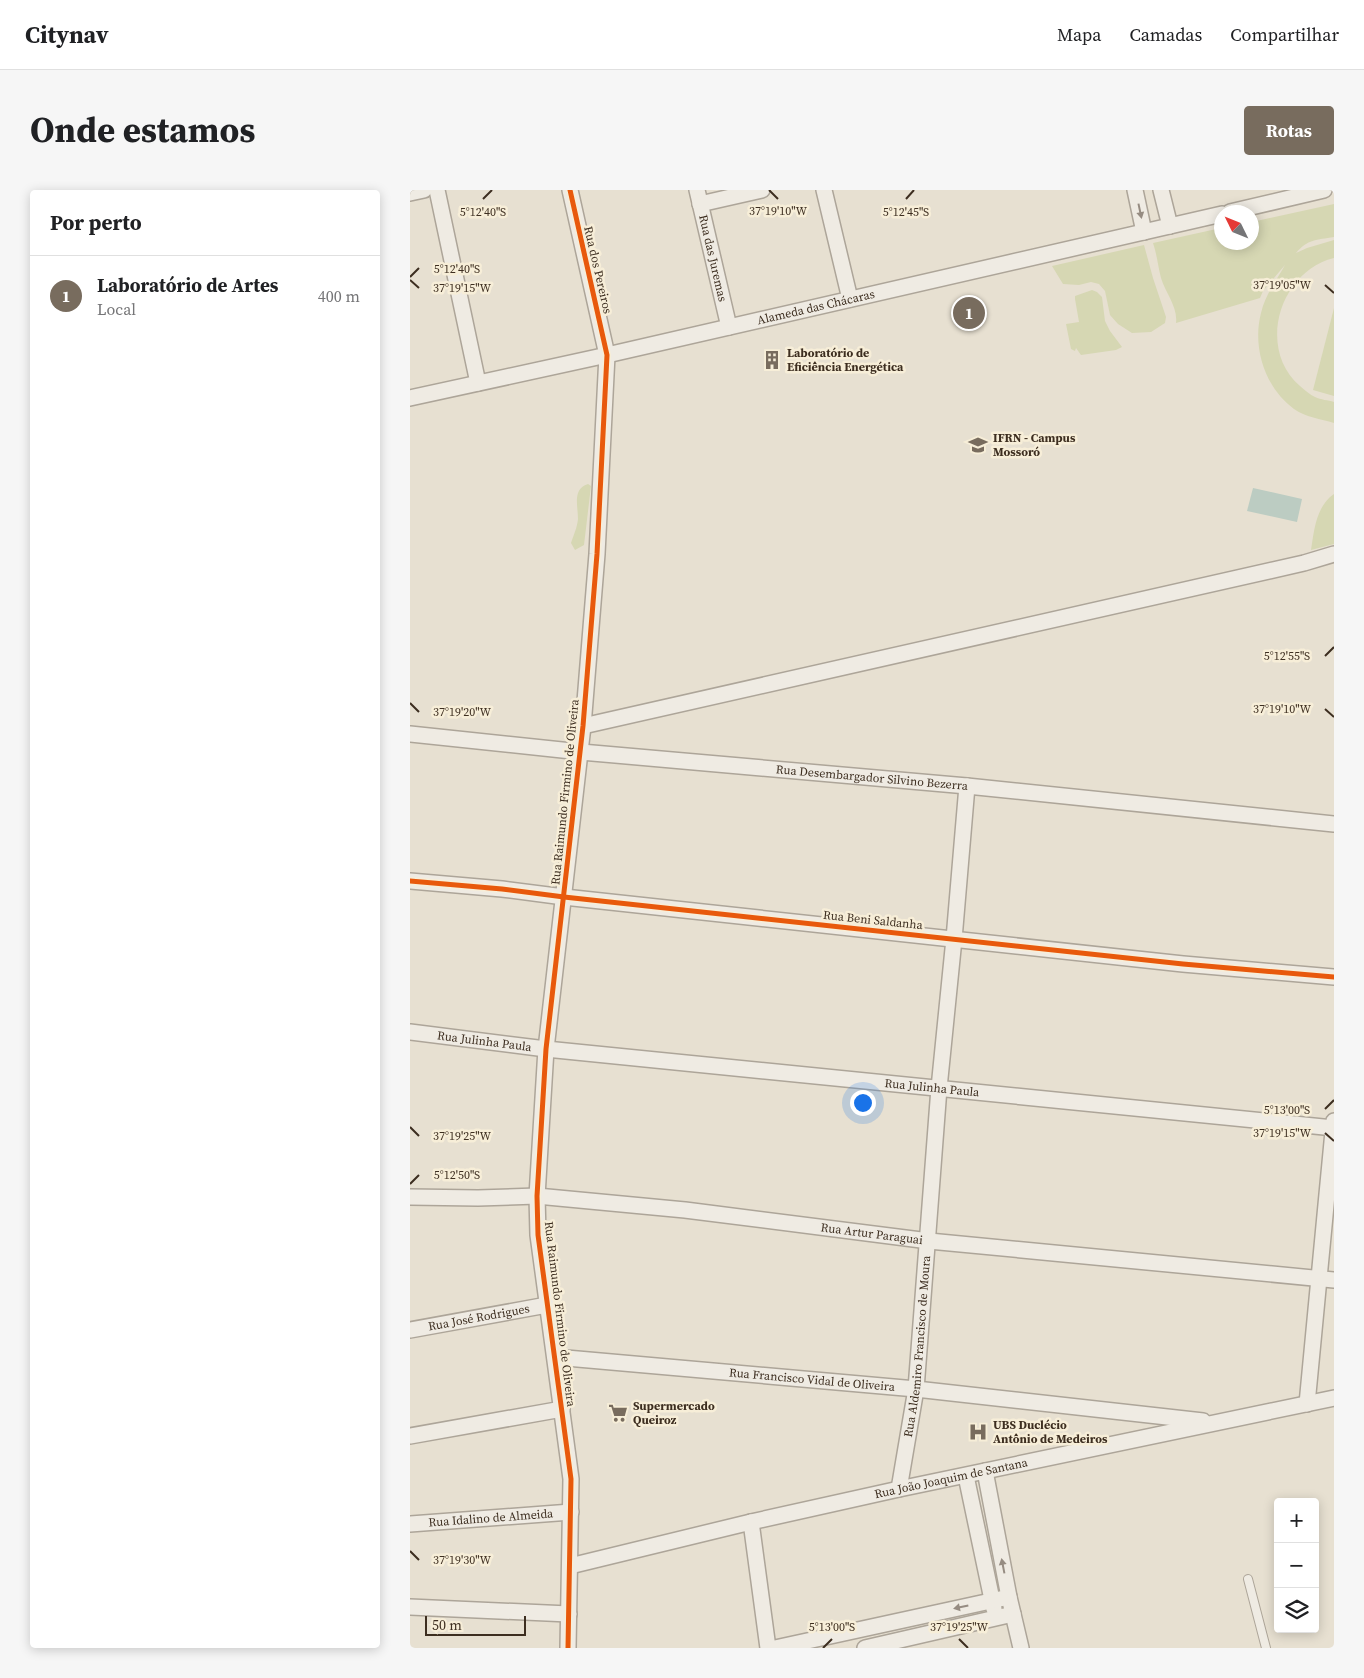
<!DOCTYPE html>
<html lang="pt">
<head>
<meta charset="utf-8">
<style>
  body { margin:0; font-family:"Source Serif 4",serif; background:#f6f6f6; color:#202124 }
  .controls { position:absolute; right:15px; bottom:15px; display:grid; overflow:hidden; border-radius:5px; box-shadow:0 2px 12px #0003 }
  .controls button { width:45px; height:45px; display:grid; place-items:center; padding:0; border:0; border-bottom:1px solid #e0e0e0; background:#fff; color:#202124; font:25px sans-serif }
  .compass { position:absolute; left:804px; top:15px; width:45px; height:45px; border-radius:50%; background:#fff; box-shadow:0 2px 12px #0003; rotate:313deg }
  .scale { position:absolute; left:15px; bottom:12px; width:101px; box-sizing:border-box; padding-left:5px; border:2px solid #3d2e20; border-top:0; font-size:14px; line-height:18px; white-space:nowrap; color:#3d2e20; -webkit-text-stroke:4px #f7eed8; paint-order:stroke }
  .you { position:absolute; left:452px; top:912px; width:18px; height:18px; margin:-12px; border:4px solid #fff; border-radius:50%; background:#1a73e8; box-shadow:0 0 0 8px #1a73e833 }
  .badge { display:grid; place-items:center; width:32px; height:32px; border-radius:50%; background:#786c5e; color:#fff; font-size:16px; font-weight:700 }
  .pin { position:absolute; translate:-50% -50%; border:2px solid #fff; box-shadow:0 1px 5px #0006 }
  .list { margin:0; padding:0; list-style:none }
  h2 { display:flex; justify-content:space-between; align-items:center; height:65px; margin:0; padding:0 20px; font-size:21px }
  h2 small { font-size:16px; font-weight:400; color:#757577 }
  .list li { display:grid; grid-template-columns:32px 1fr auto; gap:15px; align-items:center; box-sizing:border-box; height:80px; padding:0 20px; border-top:1px solid #e0e0e0 }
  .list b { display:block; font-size:19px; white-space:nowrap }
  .list p { margin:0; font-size:16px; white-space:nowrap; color:#757577 }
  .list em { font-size:16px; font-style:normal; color:#757577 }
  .icon { flex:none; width:28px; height:28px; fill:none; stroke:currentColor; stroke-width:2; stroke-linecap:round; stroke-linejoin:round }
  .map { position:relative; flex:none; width:924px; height:1458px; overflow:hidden; border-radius:5px }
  header { display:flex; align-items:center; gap:30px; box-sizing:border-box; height:70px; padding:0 25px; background:#fff; border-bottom:1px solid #e0e0e0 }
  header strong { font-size:24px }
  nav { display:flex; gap:28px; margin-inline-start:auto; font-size:18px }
  .intro { display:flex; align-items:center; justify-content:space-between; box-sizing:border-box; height:120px; padding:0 30px }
  h1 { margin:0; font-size:35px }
  .button { padding:12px 22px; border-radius:5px; background:#786c5e; color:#fff; font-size:18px; font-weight:700 }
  main { display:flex; gap:30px; padding:0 30px }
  aside { flex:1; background:#fff; border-radius:5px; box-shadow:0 2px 12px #0003 }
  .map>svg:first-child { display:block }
  .green { fill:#d6d7b3 }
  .water { fill:#bcccc2 }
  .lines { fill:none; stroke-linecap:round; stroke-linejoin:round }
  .service-casing { stroke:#ada599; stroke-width:10 }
  .minor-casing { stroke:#ada599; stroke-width:18 }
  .service { stroke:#efebe3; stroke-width:8 }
  .minor { stroke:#efebe3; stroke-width:15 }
  .cycleway-casing { stroke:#f7eed8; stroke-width:8 }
  .cycleway { stroke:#e8590c; stroke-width:5 }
  .oneway { fill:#968c82 }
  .ticks { fill:none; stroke:#3d2e20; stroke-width:2 }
  .labels { text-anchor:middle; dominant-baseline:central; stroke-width:5; stroke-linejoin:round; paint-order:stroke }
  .street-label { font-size:12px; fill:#3d2e20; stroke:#f7eed8 }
  .poi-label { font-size:12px; font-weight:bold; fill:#3d2e20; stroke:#f7eed8; text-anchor:start }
  .ticks-label { font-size:12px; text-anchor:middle; fill:#3d2e20; stroke:#f7eed8; stroke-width:5; stroke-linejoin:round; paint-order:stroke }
</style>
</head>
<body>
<header>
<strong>Citynav</strong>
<nav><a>Mapa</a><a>Camadas</a><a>Compartilhar</a></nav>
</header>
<div class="intro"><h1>Onde estamos</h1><a class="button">Rotas</a></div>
<main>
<aside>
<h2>Por perto<small></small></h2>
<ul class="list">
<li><span class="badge">1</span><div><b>Laboratório de Artes</b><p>Local</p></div><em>400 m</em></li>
</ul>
</aside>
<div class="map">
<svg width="924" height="1458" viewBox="0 0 924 1458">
  <rect width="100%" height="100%" fill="#e7e0d1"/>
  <!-- green -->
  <g class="green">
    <path d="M 924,14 L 924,47 C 906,50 898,49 886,63 L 897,58 L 924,50 L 924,68 C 870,81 846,158 890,196 C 895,200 900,205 905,207 C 911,210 918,210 924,212 L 924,233 C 911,229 895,227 884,219 C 855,198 842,157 851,123 C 855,105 866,91 875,75 L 853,101 L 850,108 L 766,133 C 768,117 756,104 751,88 C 748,76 747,65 743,53 L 811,38 L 812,52 L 842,52 L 842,32 Z"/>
    <path d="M 734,55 L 743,88 L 756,127 L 755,133 L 741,142 L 722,143 L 708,134 L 700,125 L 695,101 L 689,94 L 681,92 L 669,95 L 653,94 L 642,76 Z"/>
    <path d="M 682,100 L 687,102 L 692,107 L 695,131 L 700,141 L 712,157 L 706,160 L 671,165 L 666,158 L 665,161 L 661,159 L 656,134 L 669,132 L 665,109 L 665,106 Z"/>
    <path d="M 924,118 L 924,206 L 903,200 Z"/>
    <path d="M 178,294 L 181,296 L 174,355 L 165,360 L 161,353 C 164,344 167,338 168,329 C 168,316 162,299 178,294 Z"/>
    <path d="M 924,304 L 924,354 L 901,360 C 904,341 906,316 924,304 Z"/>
  </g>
  <!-- water -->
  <path class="water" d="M 843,298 L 892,309 L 887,332 L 837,321 Z"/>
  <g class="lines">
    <!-- service casing -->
    <g class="service-casing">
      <path id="service" d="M 838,1389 L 856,1458"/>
    </g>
    <!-- minor casing -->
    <g class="minor-casing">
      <g id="minor">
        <path d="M 27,0 L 68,193"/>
        <path id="s1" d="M 287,0 L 319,137"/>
        <path d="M 414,0 L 440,109"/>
        <path d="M 725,0 L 734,42"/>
        <path d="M 751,0 L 760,36"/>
        <path d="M 0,3 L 14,0"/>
        <path d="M 290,14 L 352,0"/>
        <path d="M 820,22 L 914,0"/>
        <path id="s2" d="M 0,208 L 197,165 L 812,24"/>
        <path d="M 173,536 L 894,373 L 924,364"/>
        <path id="s3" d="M 0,544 L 171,562 L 557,596 L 924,634"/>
        <path d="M 0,691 L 92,699 L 154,707 L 773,774 L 924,787"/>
        <path id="s4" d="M 0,842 L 136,859 L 924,938"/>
        <path id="s5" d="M 0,1007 L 68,1008 L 127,1006 L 275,1020 L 519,1051 L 924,1090"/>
        <path id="s6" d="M 0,1140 L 137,1115"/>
        <path id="s7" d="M 145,1167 L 506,1199 L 793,1231"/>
        <path d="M 897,1214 L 924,931"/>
        <path d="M 0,1246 L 152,1219"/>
        <path d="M 575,1281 L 599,1407 L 611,1458"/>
        <path d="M 556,1286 L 584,1419"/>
        <path id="s8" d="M 489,1299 L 506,1199 L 529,898 L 544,749 L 557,596"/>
        <path d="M 341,1332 L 358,1458"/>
        <path id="s9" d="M 0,1334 L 161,1322"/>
        <path id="s10" d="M 160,1376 L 341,1332 L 489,1299 L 924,1208"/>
        <path d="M 0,1417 L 159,1424"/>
        <path d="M 158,1458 L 161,1289 L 128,1045 L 127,1006 L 136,859 L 173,536 L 187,364 L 197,165 L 160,0"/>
        <path d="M 365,1458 L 599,1407"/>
        <path d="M 455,1458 L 603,1424"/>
      </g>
    </g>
    <!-- service -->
    <use href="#service" class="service"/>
    <!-- minor -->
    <use href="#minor" class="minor"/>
    <!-- cycleway casing -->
    <g class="cycleway-casing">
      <g id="cycleway">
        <path d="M 0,691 L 92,699 L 154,707 L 773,774 L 924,787"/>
        <path d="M 158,1458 L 161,1289 L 128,1045 L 127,1006 L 136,859 L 173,536 L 187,364 L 197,165 L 160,0"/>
      </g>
    </g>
    <!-- cycleway -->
    <use href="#cycleway" class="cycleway"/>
  </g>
  <!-- one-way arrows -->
  <defs><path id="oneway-solid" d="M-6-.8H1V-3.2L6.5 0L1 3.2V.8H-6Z" transform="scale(1.25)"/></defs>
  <g class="oneway">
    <use href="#oneway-solid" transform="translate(730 21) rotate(78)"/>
    <use href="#oneway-solid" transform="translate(593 1376) rotate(-101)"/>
    <use href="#oneway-solid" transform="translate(551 1417) rotate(168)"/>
  </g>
  <!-- ticks -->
  <path class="ticks" d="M 359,0 L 368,9M 73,9 L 82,0M 496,9 L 504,0M 0,87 L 9,78M 0,90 L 9,98M 915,95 L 924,103M 915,466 L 924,457M 0,513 L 9,522M 915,519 L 924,527M 915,919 L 924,910M 0,937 L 9,946M 915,943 L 924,951M 0,994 L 9,985M 0,1361 L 9,1370M 549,1449 L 558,1458M 413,1458 L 422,1449"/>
  <!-- icons -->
  <defs>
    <g id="building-bare" transform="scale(1.5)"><path d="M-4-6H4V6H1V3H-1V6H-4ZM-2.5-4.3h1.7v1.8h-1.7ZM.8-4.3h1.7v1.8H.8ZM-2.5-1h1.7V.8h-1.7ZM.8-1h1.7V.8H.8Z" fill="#786c5e" stroke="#f7eed8" stroke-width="2.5" paint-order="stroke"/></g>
    <g id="university-bare" transform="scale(1.5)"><path d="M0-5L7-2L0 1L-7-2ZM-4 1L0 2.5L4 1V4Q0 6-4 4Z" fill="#786c5e" stroke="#f7eed8" stroke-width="2.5" paint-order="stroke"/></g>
    <g id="supermarket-bare" transform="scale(1.5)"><path d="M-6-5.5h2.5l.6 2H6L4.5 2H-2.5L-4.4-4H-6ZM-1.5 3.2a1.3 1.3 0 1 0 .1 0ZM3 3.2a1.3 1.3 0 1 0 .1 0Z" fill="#786c5e" stroke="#f7eed8" stroke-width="2.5" paint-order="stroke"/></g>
    <g id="hospital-bare" transform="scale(1.5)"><path d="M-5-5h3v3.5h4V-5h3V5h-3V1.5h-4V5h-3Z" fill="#786c5e" stroke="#f7eed8" stroke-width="2.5" paint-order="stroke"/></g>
  </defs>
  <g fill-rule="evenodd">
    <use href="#building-bare" x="362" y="170"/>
    <use href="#university-bare" x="568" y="255"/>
    <use href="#supermarket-bare" x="208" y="1223"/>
    <use href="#hospital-bare" x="568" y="1242"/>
  </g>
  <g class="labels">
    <!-- street labels -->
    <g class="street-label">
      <text stroke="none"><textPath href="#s1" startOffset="70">Rua das Juremas</textPath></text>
      <text transform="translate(188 80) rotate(77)">Rua dos Pereiros</text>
      <text stroke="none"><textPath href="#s2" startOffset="416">Alameda das Chácaras</textPath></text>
      <text stroke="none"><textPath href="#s3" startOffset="464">Rua Desembargador Silvino Bezerra</textPath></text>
      <text transform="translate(155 602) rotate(-84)">Rua Raimundo Firmino de Oliveira</text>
      <text transform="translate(463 730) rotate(6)">Rua Beni Saldanha</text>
      <text stroke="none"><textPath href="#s4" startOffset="75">Rua Julinha Paula</textPath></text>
      <text stroke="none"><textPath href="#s4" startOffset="525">Rua Julinha Paula</textPath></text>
      <text stroke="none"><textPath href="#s5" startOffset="464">Rua Artur Paraguai</textPath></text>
      <text transform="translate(150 1124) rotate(83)">Rua Raimundo Firmino de Oliveira</text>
      <text stroke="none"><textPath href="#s6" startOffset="70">Rua José Rodrigues</textPath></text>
      <text stroke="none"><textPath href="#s8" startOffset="144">Rua Aldemiro Francisco de Moura</textPath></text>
      <text stroke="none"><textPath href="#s7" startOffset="258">Rua Francisco Vidal de Oliveira</textPath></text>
      <text stroke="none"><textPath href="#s10" startOffset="391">Rua João Joaquim de Santana</textPath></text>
      <text stroke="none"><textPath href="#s9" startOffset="81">Rua Idalino de Almeida</textPath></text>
    </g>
    <!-- poi labels -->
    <g class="poi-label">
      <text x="377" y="163">Laboratório de<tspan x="377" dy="14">Eficiência Energética</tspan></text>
      <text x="583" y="248">IFRN - Campus<tspan x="583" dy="14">Mossoró</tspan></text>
      <text x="223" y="1216">Supermercado<tspan x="223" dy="14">Queiroz</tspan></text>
      <text x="583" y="1235">UBS Duclécio<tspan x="583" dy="14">Antônio de Medeiros</tspan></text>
    </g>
  </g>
  <g class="ticks-label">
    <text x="368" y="25">37°19'10"W</text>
    <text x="73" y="26">5°12'40"S</text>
    <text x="496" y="26">5°12'45"S</text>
    <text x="47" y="83">5°12'40"S</text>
    <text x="872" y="99">37°19'05"W</text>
    <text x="52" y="102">37°19'15"W</text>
    <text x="877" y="470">5°12'55"S</text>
    <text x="872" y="523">37°19'10"W</text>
    <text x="52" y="526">37°19'20"W</text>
    <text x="877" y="924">5°13'00"S</text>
    <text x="872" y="947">37°19'15"W</text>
    <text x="52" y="950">37°19'25"W</text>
    <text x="47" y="989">5°12'50"S</text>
    <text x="52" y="1374">37°19'30"W</text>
    <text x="422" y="1441">5°13'00"S</text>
    <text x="549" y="1441">37°19'25"W</text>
  </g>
</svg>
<div class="controls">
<button>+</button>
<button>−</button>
<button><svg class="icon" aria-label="layers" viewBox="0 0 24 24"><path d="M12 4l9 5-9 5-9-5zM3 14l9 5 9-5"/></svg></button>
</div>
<svg class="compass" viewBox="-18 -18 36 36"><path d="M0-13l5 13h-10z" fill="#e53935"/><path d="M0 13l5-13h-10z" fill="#757577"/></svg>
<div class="scale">50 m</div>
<div class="you"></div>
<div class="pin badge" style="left:559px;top:123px">1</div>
</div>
</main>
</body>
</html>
